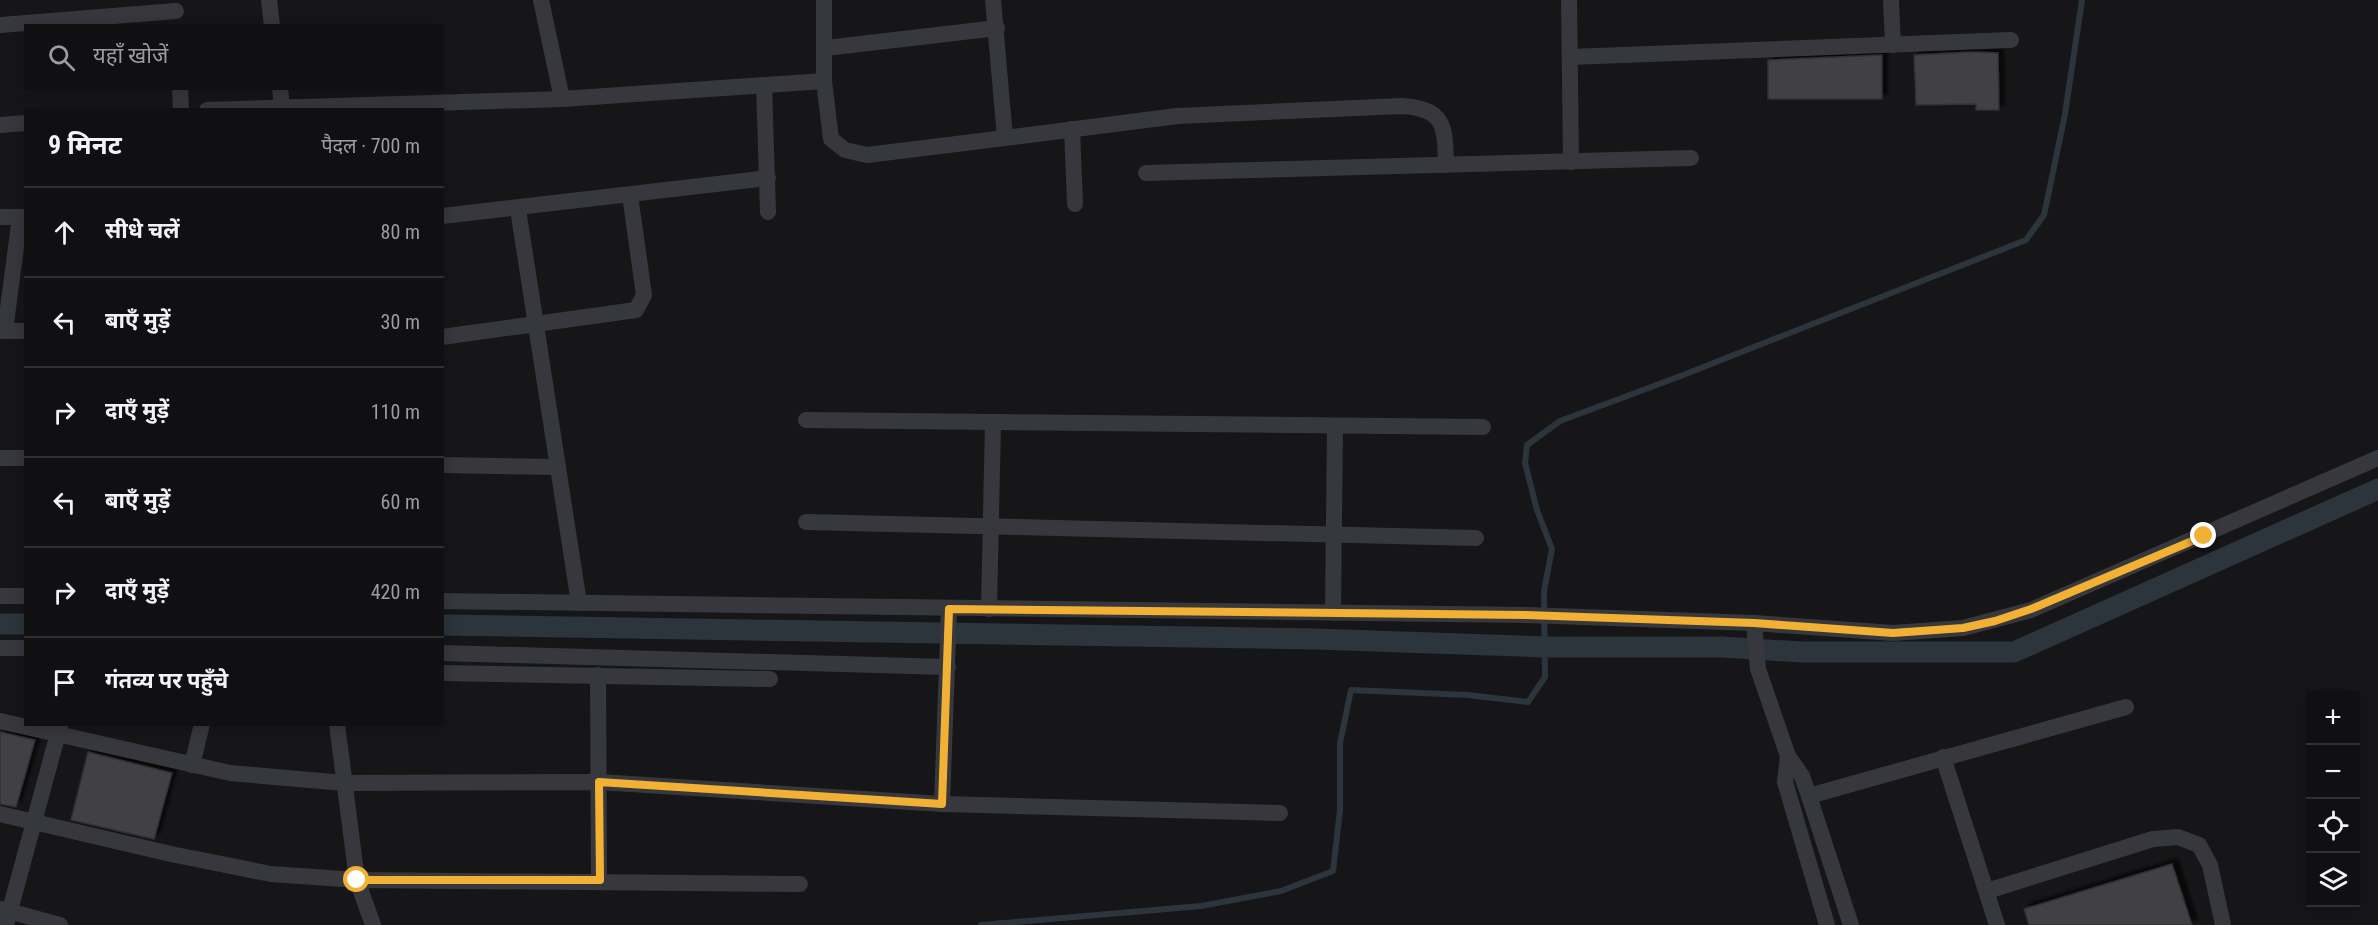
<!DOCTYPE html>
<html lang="hi">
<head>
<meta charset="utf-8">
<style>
  body { margin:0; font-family:"Roboto Condensed","Noto Sans Devanagari",sans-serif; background:#1e1e20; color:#f1f3f6 }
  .controls { position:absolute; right:18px; bottom:18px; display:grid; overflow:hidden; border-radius:0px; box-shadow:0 3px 15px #0003 }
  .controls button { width:54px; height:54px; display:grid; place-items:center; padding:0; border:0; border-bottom:2px solid #303032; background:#101012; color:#f1f3f6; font:30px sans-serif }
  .stop { position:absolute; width:18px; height:18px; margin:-14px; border:4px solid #f2b134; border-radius:50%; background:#fff }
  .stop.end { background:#f2b134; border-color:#fff; box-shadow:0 2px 6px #0008 }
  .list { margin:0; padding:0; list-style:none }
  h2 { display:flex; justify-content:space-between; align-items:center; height:78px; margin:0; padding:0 24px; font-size:26px }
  h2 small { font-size:20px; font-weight:400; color:#9c9d9f }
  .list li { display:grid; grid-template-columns:39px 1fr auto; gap:18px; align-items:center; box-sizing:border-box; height:90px; padding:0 24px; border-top:2px solid #303032 }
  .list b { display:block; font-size:22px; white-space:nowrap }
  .list em { font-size:20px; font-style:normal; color:#9c9d9f }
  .icon { flex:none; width:33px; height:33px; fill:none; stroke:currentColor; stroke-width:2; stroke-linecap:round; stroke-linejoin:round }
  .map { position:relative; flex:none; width:2378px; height:925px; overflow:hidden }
  .search { position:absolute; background:#101012; box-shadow:0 3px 15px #0003; left:24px; top:24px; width:420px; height:66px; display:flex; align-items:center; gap:15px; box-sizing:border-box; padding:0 21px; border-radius:0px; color:#9c9d9f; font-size:22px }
  .panel { position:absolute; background:#101012; box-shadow:0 3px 15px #0003; left:24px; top:108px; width:420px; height:618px; border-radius:0px }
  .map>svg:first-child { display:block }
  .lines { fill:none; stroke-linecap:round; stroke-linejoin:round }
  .stream { stroke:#2c353c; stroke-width:6 }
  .canal { stroke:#2c353c; stroke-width:21 }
  .building { fill:#404145; stroke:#303034; stroke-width:1.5; filter:url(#shadow) }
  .minor { stroke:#37383d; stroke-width:16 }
  .route { stroke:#f2b134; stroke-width:8 }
</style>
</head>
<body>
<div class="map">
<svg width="2378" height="925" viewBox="0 0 2378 925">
  <defs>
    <filter id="shadow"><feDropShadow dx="5.5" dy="-5.5" stdDeviation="1.5" flood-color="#0009"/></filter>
  </defs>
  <rect width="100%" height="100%" fill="#161618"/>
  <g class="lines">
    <!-- stream -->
    <path class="stream" d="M 981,925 L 1201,906 L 1281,891 L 1333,871 L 1340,810 L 1340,743 L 1351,690 L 1468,695 L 1528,702 L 1545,677 L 1544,591 L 1552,549 L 1537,510 L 1525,463 L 1527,445 L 1560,421 L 1678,377 L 2026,240 L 2044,215 L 2065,114 L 2082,0"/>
    <!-- canal -->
    <g class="canal">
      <path d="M 0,624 L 26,624"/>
      <path d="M 442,625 L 1316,639 L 1545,647 L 1721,647 L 1801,652 L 2014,652 L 2378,489"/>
    </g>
  </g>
  <!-- building -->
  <g class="building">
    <path d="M 1972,52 L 1998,53 L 1999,110 L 1976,110 L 1976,104 L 1916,105 L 1914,55 Z"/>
    <path d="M 1882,55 L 1882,99 L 1768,99 L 1768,60 Z"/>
    <path d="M 0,732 L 35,740 L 16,807 L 0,804 Z"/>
    <path d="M 88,752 L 172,773 L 154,839 L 71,820 Z"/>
    <path d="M 2172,864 L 2192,925 L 2029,925 L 2024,909 Z"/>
  </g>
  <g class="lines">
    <!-- minor -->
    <g class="minor">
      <path d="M 269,0 L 272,26"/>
      <path d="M 541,0 L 562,99"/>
      <path d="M 824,0 L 824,81 L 831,139 L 845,150 L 867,155 L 1005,138 L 993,0"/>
      <path d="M 1569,0 L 1571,162"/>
      <path d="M 1891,0 L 1893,45"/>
      <path d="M 0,25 L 176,11"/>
      <path d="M 826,48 L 997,28"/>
      <path d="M 1570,57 L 2011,40"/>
      <path d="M 764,85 L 768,212"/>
      <path d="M 180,88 L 181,110"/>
      <path d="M 280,88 L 282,108"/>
      <path d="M 207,110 L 562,99 L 824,81"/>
      <path d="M 0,125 L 26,123"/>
      <path d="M 1072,129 L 1075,204"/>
      <path d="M 1005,138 L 1177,116 L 1402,106 C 1446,109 1445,127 1446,165"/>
      <path d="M 1146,173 L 1691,158"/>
      <path d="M 518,209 L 579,603"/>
      <path d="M 442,216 L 768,178"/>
      <path d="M 0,217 L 26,217"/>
      <path d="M 0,331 L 26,331"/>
      <path d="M 5,331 L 20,217"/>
      <path d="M 442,337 L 636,310 L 644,295 L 630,195"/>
      <path d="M 806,420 L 1483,427"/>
      <path d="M 0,458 L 26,458"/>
      <path d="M 442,465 L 558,467"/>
      <path d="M 806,522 L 1476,538"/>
      <path d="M 0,596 L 26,596"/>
      <path d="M 442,601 L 1526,615 L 1754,623 L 1893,633 L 1963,628 L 2031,610 L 2378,458"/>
      <path d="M 989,609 L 993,422"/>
      <path d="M 1333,613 L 1335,426"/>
      <path d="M 1754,623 L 1758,669 L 1788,756 L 1802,776 L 1809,796 L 1851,925"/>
      <path d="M 0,648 L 26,648"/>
      <path d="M 442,653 L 948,667"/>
      <path d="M 442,673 L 770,679"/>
      <path d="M 598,675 L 599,880"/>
      <path d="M 0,721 L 230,773 L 344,783 L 599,782 L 942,804 L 1280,813"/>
      <path d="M 337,724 L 357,880 L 373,925"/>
      <path d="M 1788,756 L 1785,782 L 1827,925"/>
      <path d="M 1943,757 L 1997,925"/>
      <path d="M 192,765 L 202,724"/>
      <path d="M 1809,796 L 2126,707"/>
      <path d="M 942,804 L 949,609"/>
      <path d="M 0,814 L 171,854 L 271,874 L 357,880 L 800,884"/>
      <path d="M 1987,891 L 2153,839 L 2178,837 L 2199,845 L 2210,865 L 2223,925"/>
      <path d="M 1,909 L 60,925"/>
      <path d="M 6,925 L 60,726"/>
    </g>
  </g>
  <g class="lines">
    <!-- route -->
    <path class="route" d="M 357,880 L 600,880 L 599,782 L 942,804 L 949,609 L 1526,615 L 1754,623 L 1893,633 L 1963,628 L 1995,621 L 2031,609 L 2204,536"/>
  </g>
</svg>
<div class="controls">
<button>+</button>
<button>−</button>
<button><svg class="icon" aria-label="locate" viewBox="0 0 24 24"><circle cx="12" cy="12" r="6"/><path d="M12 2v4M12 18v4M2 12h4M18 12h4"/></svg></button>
<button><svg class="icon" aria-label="layers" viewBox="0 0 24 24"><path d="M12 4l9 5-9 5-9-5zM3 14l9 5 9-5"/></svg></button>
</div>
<div class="stop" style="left:357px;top:880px"></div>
<div class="stop end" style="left:2204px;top:536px"></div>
<div class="search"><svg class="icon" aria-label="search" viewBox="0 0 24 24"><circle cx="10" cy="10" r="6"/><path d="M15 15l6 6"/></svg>यहाँ खोजें</div>
<section class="panel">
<h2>9 मिनट<small>पैदल · 700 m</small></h2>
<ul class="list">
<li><svg class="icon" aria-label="ahead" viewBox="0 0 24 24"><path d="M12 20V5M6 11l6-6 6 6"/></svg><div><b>सीधे चलें</b></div><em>80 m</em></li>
<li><svg class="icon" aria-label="left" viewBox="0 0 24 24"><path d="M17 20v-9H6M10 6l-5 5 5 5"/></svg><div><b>बाएँ मुड़ें</b></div><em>30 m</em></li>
<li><svg class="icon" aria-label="right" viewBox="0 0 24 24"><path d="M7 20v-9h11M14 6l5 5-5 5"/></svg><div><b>दाएँ मुड़ें</b></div><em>110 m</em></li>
<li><svg class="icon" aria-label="left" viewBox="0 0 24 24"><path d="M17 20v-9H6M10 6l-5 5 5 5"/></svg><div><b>बाएँ मुड़ें</b></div><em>60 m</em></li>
<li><svg class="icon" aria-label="right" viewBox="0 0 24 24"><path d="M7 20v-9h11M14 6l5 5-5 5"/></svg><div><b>दाएँ मुड़ें</b></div><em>420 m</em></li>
<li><svg class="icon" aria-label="arrive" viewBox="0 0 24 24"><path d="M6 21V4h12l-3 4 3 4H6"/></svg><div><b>गंतव्य पर पहुँचे</b></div></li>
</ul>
</section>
</div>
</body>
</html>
